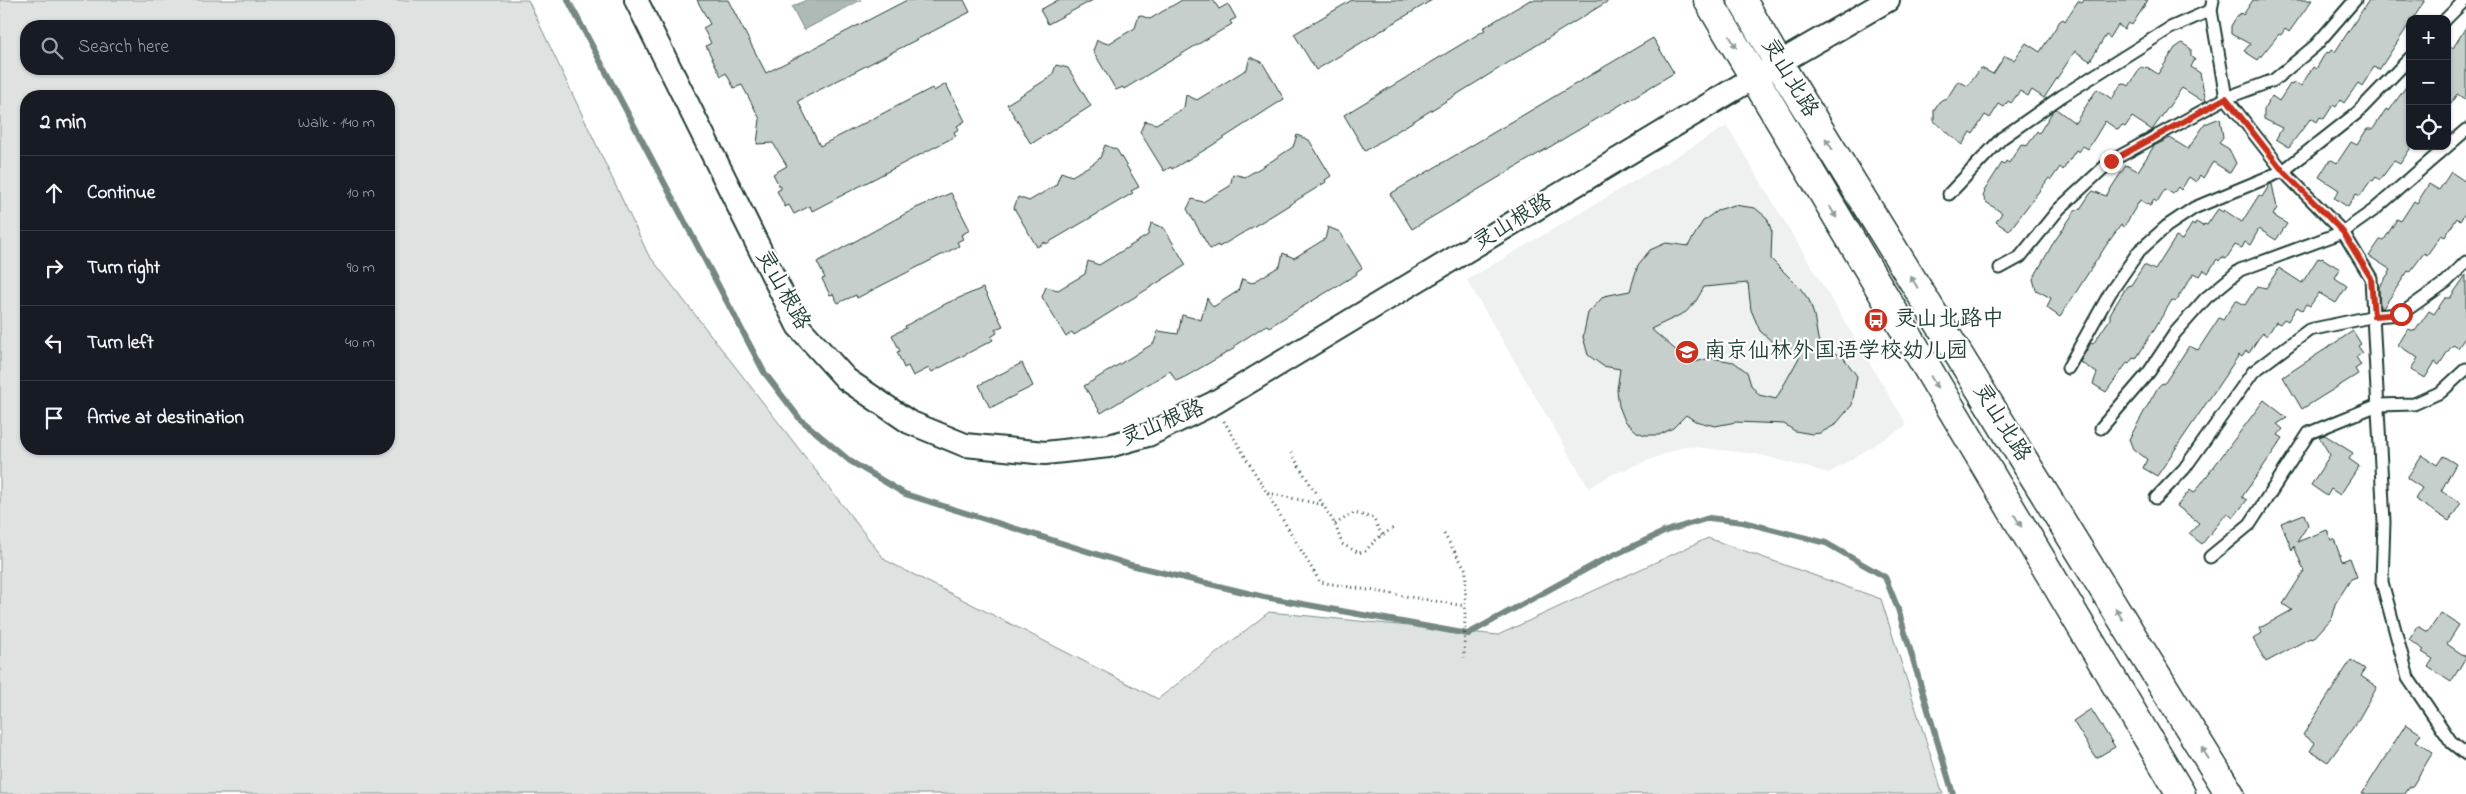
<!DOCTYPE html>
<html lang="en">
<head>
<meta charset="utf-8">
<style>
  body { margin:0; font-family:"Indie Flower","LXGW WenKai TC",sans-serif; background:#20242c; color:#f1f3f6 }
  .controls { position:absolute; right:15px; top:15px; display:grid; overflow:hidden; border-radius:10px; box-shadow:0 1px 4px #0004 }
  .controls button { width:45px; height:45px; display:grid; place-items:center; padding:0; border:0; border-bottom:1px solid #363941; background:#171b24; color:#f1f3f6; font:25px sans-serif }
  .stop { position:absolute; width:15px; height:15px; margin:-11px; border:4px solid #c8321e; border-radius:50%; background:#fff }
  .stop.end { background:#c8321e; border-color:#fff; box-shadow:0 1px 5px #0008 }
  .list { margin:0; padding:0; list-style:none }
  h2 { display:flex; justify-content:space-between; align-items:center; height:65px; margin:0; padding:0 20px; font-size:21px }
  h2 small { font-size:16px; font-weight:400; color:#9ea1a6 }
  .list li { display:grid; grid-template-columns:32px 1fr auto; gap:15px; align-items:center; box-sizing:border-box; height:75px; padding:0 20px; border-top:1px solid #363941 }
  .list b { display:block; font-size:19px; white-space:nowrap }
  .list em { font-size:16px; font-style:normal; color:#9ea1a6 }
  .icon { flex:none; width:28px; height:28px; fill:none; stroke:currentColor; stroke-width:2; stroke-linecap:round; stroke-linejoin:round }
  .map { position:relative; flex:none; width:2466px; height:794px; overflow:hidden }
  .search { position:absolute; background:#171b24; box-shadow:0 1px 4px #0004; left:20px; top:20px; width:375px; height:55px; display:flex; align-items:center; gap:12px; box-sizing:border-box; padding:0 18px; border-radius:20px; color:#9ea1a6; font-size:19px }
  .panel { position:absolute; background:#171b24; box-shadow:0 1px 4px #0004; left:20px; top:90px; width:375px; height:365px; border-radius:20px }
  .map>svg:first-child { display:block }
  .built { fill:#eef1f0 }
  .green { fill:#dee3e2; stroke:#7e908b; fill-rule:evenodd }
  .water { fill:#afbab7; stroke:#758883 }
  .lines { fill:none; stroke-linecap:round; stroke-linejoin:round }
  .stream { stroke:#758883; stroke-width:6 }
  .building { fill:#c7cfcc; stroke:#1f3d34; fill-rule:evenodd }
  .lane-casing { stroke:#1f3d34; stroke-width:15 }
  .street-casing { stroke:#1f3d34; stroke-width:26 }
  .secondary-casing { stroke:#1f3d34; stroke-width:31 }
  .path { stroke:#1f3d34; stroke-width:3; stroke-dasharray:1 4; stroke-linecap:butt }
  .lane { stroke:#fff; stroke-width:11 }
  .street { stroke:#fff; stroke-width:22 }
  .secondary { stroke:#fff; stroke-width:28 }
  .oneway { fill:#8f9e9a }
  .route { stroke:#c8321e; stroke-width:6 }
  .labels { text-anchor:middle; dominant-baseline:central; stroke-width:4.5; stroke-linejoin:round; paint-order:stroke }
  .street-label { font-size:22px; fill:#1f3d34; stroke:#fff }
  .poi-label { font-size:22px; fill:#1f3d34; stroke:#fff; text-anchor:start }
</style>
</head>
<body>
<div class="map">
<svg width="2466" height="794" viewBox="0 0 2466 794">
  <rect width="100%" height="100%" fill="#fff"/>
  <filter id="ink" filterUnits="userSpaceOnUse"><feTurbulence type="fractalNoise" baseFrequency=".02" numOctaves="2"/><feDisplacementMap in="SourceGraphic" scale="10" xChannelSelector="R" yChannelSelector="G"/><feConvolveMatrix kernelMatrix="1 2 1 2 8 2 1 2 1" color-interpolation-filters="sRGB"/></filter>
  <g filter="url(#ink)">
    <!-- built -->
    <path class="built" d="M 1727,126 L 1907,425 L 1829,473 L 1756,454 L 1685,446 L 1611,475 L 1589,488 L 1467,280 Z"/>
    <!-- green -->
    <path class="green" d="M 0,0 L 528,0 L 648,254 L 885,560 L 1158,699 L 1269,612 L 1498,635 L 1708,538 L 1881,599 L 1943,794 L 0,794 ZM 26,26 L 389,26 L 389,69 L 26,69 ZM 26,96 L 389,96 L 389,449 L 26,449 Z"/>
    <!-- water -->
    <path class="water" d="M 806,0 L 861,0 L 804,30 L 792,7 Z"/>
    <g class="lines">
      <!-- stream -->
      <path class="stream" d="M 568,0 L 764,372 L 800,419 L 850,461 L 905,494 L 1131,565 L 1264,597 L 1468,634 L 1601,561 L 1666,531 L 1709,518 L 1743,522 L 1826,543 L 1885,577 L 1898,609 L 1953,794"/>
    </g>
    <!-- building -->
    <g class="building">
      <path d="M 697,0 L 728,0 L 766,73 L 907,0 L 964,0 L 970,12 L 798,101 L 820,146 L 932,88 L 934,91 L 946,84 L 965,121 L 957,126 L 959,129 L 954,132 L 956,136 L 812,211 L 810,206 L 794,214 L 789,205 L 785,207 L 777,191 L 781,189 L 773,174 L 787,166 L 773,143 L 757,144 L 760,119 L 742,85 L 734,88 L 726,73 L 721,76 L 706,46 L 711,43 L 703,28 L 710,24 Z"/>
      <path d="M 1058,0 L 1093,0 L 1048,24 L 1040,10 Z"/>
      <path d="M 1182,0 L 1213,0 L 1219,9 L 1228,4 L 1236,18 L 1230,21 L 1232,24 L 1190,49 L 1124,89 L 1123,87 L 1116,90 L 1093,51 L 1097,40 L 1108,44 L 1135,28 L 1139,15 L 1150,19 Z"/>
      <path d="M 1352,0 L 1432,0 L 1316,70 L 1294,34 Z"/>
      <path d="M 1530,0 L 1610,0 L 1365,151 L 1344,115 L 1485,30 L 1483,28 Z"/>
      <path d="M 2084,0 L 2148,0 L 2132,25 L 2128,23 L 2124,29 L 2118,25 L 2110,38 L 2106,35 L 2090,61 L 2075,51 L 2044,98 L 2032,90 L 2028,96 L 2020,91 L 2011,103 L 2008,101 L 2004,107 L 1999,104 L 1990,118 L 1985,115 L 1973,134 L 1970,132 L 1962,145 L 1934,121 L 1934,110 L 1939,102 L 1943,99 L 1946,100 L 1958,81 L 1968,86 L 1981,68 L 1993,74 L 2005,56 L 2014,60 L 2026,43 L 2040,52 L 2060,21 L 2063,19 L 2065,21 L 2078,1 L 2082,3 Z"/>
      <path d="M 2253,0 L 2312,0 L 2289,32 L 2285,29 L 2281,35 L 2279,34 L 2258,60 L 2244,51 L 2250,44 L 2231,34 L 2231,26 L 2237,16 L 2241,13 L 2243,15 Z"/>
      <path d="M 2369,0 L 2425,0 L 2413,19 L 2410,19 L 2410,23 L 2379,70 L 2374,67 L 2362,86 L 2358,83 L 2344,103 L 2340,100 L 2336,107 L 2333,105 L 2324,119 L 2320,117 L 2317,122 L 2311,118 L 2289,147 L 2276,139 L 2282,128 L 2264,119 L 2264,109 L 2272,96 L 2279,101 L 2290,84 L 2292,85 L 2294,82 L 2301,86 L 2313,67 L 2316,69 L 2326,52 L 2329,53 L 2331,50 L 2335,52 Z"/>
      <path d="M 2466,27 L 2466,100 L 2457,94 L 2447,109 L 2447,44 L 2453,48 Z"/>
      <path d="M 1653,38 L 1674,73 L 1412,229 L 1390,194 Z"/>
      <path d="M 2182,43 L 2191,49 L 2191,56 L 2195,59 L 2191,67 L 2200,73 L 2206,101 L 2204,102 L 2182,88 L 2152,130 L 2132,117 L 2125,127 L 2122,125 L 2118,130 L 2105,121 L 2088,149 L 2083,146 L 2079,152 L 2076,150 L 2063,170 L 2060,167 L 2051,180 L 2049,178 L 2009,231 L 1996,222 L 2002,213 L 1986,202 L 1983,196 L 1985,192 L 1984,191 L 2002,163 L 2004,165 L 2006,161 L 2009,163 L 2021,144 L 2027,146 L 2037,131 L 2039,133 L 2053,111 L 2056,109 L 2075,123 L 2097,89 L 2112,99 L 2121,84 L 2124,83 L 2129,86 L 2141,67 L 2145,69 L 2147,67 L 2158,74 L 2175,48 Z"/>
      <path d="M 1250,57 L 1262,62 L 1284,99 L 1208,148 L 1172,169 L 1171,167 L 1164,171 L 1140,132 L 1145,121 L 1156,124 L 1184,108 L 1186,95 L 1197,100 L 1247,69 Z"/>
      <path d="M 1056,65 L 1068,68 L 1091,106 L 1031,144 L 1007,104 L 1052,76 Z"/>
      <path d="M 2410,81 L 2410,149 L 2400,164 L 2394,161 L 2380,180 L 2376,177 L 2373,181 L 2371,180 L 2360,196 L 2356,194 L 2348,207 L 2334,198 L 2339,190 L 2319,177 L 2329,161 L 2332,160 L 2337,163 L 2351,142 L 2357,145 L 2367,129 L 2373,129 L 2386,109 L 2389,111 Z"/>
      <path d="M 2220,118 L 2223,137 L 2219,143 L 2229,149 L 2236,163 L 2230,173 L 2213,162 L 2203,178 L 2200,175 L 2196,182 L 2189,177 L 2181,190 L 2178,187 L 2173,194 L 2165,189 L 2157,202 L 2154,200 L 2150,206 L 2140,200 L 2124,227 L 2121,225 L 2107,244 L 2060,317 L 2047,308 L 2051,298 L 2036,290 L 2033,279 L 2052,245 L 2075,211 L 2080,209 L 2090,194 L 2093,191 L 2106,196 L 2126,165 L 2138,171 L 2154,146 L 2170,138 L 2188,149 L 2205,124 Z"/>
      <path d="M 1297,135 L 1309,140 L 1331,176 L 1325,180 L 1326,182 L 1273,215 L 1219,247 L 1218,245 L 1210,249 L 1187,209 L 1192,199 L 1203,202 L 1230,186 L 1233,174 L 1245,177 L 1267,164 L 1293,147 Z"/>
      <path d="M 1105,145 L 1117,150 L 1139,187 L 1131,191 L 1133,193 L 1046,244 L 1045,242 L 1037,247 L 1014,208 L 1018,197 L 1029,201 L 1056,185 L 1061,172 L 1072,176 L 1094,163 L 1100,158 Z"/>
      <path d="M 2451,172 L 2466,182 L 2466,212 L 2460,221 L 2457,218 L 2445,237 L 2441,235 L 2427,255 L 2424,253 L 2410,272 L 2408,271 L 2383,308 L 2380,308 L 2379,287 L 2391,270 L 2369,256 L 2380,240 L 2384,240 L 2397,219 L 2401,221 L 2414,201 L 2417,203 L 2429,184 L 2439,190 Z"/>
      <path d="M 2270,184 L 2272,184 L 2277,208 L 2273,215 L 2287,224 L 2276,240 L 2259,229 L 2250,245 L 2245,242 L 2242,248 L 2235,245 L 2226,259 L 2222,257 L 2219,261 L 2217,259 L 2208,273 L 2204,270 L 2200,276 L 2194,273 L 2175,302 L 2172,300 L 2136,359 L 2133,358 L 2129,364 L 2127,363 L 2106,392 L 2093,384 L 2097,373 L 2080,362 L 2091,343 L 2093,344 L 2110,319 L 2110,314 L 2127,286 L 2131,285 L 2144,265 L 2155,270 L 2176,237 L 2182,240 L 2192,224 L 2194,226 L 2196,222 L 2203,226 L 2204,224 L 2207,225 L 2218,209 L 2223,212 L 2224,210 L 2242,222 L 2259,195 L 2262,197 Z"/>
      <path d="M 951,193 L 970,230 L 961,235 L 963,239 L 957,242 L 959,246 L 857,298 L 856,295 L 838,303 L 833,294 L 830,295 L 822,279 L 825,278 L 817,262 L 916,208 Z"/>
      <path d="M 1734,205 L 1755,208 L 1767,218 L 1772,232 L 1771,259 L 1800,288 L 1809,300 L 1814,315 L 1818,339 L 1823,348 L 1843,357 L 1857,376 L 1852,405 L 1835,425 L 1820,433 L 1812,434 L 1795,431 L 1784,424 L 1736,422 L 1715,426 L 1695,421 L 1686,415 L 1673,428 L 1659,435 L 1645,435 L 1637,432 L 1625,421 L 1619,406 L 1617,390 L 1620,369 L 1603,366 L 1588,355 L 1583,337 L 1588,313 L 1604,296 L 1630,291 L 1638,265 L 1650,250 L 1666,243 L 1688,246 L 1703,221 L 1718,210 ZM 1748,283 L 1751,310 L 1760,331 L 1777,346 L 1800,356 L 1776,399 L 1759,395 L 1751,385 L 1747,372 L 1734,362 L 1711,358 L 1691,363 L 1651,329 L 1686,312 L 1696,301 L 1704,287 Z"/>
      <path d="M 1151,223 L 1164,228 L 1186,265 L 1074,335 L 1072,332 L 1066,337 L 1042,297 L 1046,287 L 1058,290 L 1085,274 L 1088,261 L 1099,265 L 1148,235 Z"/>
      <path d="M 1328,227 L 1340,232 L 1362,268 L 1356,272 L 1357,274 L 1269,327 L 1267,325 L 1260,329 L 1234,346 L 1235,348 L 1185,377 L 1176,381 L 1170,371 L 1101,413 L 1084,386 L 1154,343 L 1158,331 L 1178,334 L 1182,315 L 1201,320 L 1207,298 L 1213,307 L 1238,291 L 1242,279 L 1252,283 L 1280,266 L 1283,253 L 1294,258 L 1325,239 Z"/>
      <path d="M 2318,258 L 2321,259 L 2322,258 L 2340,269 L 2335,278 L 2347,286 L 2336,303 L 2319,293 L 2310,306 L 2306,304 L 2302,310 L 2297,307 L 2288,321 L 2284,319 L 2280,324 L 2276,322 L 2267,336 L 2263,333 L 2258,339 L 2249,353 L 2246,351 L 2242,357 L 2239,355 L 2157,476 L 2143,468 L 2147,459 L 2133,449 L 2129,439 L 2158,387 L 2162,383 L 2164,384 L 2189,346 L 2198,350 L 2219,318 L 2223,320 L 2236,300 L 2245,305 L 2257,286 L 2266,288 L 2279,268 L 2302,283 Z"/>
      <path d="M 2466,275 L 2466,336 L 2458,348 L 2453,345 L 2448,351 L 2439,365 L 2435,362 L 2425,378 L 2411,369 L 2418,358 L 2398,345 L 2408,329 L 2415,331 L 2429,311 L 2434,314 L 2445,298 L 2450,298 Z"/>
      <path d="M 983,288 L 1003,326 L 995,329 L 997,333 L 991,337 L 993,340 L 932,372 L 929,368 L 913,376 L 908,366 L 904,368 L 897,352 L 900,351 L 892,335 L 906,328 L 905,326 L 947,303 Z"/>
      <path d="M 2353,331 L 2361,344 L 2358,346 L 2363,353 L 2356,357 L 2361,365 L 2355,369 L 2358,374 L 2302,409 L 2283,377 Z"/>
      <path d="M 1022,363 L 1033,386 L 990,408 L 979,385 Z"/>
      <path d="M 2264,400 L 2287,418 L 2277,424 L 2283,429 L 2278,435 L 2283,438 L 2242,497 L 2247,500 L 2233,518 L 2227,513 L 2202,544 L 2189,534 L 2199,523 L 2177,506 L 2190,490 L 2194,493 Z"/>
      <path d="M 2325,435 L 2353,453 L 2349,459 L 2359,466 L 2340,495 L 2331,489 L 2327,496 L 2311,485 L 2330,455 L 2319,437 Z"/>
      <path d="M 2422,455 L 2437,465 L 2443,456 L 2456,464 L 2441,491 L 2461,503 L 2449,521 L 2415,499 L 2422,488 L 2407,478 Z"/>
      <path d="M 2304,514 L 2308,525 L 2297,542 L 2327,530 L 2331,540 L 2334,539 L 2342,561 L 2350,558 L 2357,577 L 2351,579 L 2335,604 L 2331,619 L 2313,639 L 2310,638 L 2266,662 L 2253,639 L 2262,633 L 2260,628 L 2292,610 L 2283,604 L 2304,571 L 2294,546 L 2292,550 L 2281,523 Z"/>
      <path d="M 2441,613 L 2459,625 L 2447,644 L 2466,657 L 2451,682 L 2428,667 L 2433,659 L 2422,652 L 2424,650 L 2409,640 L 2418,626 L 2428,632 Z"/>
      <path d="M 2351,660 L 2365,669 L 2361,676 L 2377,687 L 2357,722 L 2328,762 L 2310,751 L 2315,743 L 2303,735 Z"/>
      <path d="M 2091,709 L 2115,747 L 2096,758 L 2073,721 Z"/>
      <path d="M 2406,724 L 2421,734 L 2416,741 L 2433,752 L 2412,787 L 2410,786 L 2405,794 L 2362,794 Z"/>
    </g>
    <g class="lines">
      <!-- lane casing -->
      <g class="lane-casing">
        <g id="lane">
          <path d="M 2213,0 L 2211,10 L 2226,98 L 2283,171 L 2343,232 L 2371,278 L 2384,522 L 2382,582 L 2408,678 L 2452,743 L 2466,754"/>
          <path d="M 2446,19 L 2465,0"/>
          <path d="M 1949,194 L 2002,138 L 2062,96 L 2170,28 L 2211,10"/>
          <path d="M 2000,268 L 2020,257 L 2059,209 L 2111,161 L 2226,98 L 2274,80 L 2316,45 L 2355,0"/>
          <path d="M 2068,368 L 2110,293 L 2139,251 L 2167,226 L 2194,208 L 2283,171 L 2357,113 L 2410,58"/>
          <path d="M 2101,428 L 2149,372 L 2175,333 L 2206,298 L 2240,270 L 2343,232 L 2374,210 L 2466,130"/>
          <path d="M 2156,498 L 2184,469 L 2253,372 L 2309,330 L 2375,316 L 2401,314 L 2446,282 L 2466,262"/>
          <path d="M 2210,557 L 2250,524 L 2309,433 L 2378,405 L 2414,404 L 2441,392 L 2466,369"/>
        </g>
      </g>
      <!-- street casing -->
      <g class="street-casing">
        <path id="street" d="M 636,0 L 798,326 L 846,379 L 909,422 L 965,445 L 1045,453 L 1109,446 L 1148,435 L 1214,403 L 1753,78 L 1888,0"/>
      </g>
      <!-- secondary casing -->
      <g class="secondary-casing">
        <g id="secondary">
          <path d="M 1708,0 L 2181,794"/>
          <path d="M 1742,0 L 1779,64 L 2230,794"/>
        </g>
      </g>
      <!-- path -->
      <g class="path">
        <path d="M 1224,421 L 1320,582 L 1465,606"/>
        <path d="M 1291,453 L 1335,524 L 1342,544 L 1359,553 L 1365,551 L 1378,538 L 1395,527"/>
        <path d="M 1268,493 L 1324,505"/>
        <path d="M 1335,524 L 1354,513 L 1373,518 L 1382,535"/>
        <path d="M 1444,534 L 1466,570 L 1464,658"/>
      </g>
      <!-- lane -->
      <use href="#lane" class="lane"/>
      <!-- street -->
      <use href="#street" class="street"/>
      <!-- secondary -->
      <use href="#secondary" class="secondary"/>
    </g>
    <!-- one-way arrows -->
    <defs><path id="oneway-solid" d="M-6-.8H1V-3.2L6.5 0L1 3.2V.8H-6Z" transform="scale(1.25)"/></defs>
    <g class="oneway">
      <use href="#oneway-solid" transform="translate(1733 42) rotate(60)"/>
      <use href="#oneway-solid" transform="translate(1829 144) rotate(-122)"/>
      <use href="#oneway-solid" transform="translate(1833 212) rotate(59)"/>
      <use href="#oneway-solid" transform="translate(1914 282) rotate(-122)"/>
      <use href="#oneway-solid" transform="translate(1934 382) rotate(59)"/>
      <use href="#oneway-solid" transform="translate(2018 521) rotate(59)"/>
      <use href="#oneway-solid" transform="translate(2119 614) rotate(-122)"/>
      <use href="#oneway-solid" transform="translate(2205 753) rotate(-122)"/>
    </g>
  </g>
  <g class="lines" filter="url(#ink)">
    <!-- route -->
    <path class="route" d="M 2111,161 L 2226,98 L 2283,171 L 2343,232 L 2371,278 L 2374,316 L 2401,314"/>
  </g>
  <!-- icons -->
  <defs>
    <g id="bus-disc" transform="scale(1.25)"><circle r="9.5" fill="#c8321e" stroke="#fff"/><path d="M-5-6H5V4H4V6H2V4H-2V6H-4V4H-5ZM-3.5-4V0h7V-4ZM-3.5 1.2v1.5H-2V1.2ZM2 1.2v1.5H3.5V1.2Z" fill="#fff"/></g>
    <g id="school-disc" transform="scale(1.25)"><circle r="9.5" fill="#c8321e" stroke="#fff"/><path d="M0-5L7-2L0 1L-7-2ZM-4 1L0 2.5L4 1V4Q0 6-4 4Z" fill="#fff"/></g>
  </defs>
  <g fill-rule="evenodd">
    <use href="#bus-disc" x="1876" y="320"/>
    <use href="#school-disc" x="1687" y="352"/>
  </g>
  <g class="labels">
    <!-- street labels -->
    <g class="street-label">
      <text transform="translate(1789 78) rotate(59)">灵山北路</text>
      <text transform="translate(1513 223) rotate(-31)">灵山根路</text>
      <text transform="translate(782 290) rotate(61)">灵山根路</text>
      <text transform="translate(2001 423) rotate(58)">灵山北路</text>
      <text transform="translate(1163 424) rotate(-22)">灵山根路</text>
    </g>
    <!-- poi labels -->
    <g class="poi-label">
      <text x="1894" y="320">灵山北路中</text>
      <text x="1704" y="352">南京仙林外国语学校幼儿园</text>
    </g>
  </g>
</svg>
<div class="controls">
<button>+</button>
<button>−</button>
<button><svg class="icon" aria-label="locate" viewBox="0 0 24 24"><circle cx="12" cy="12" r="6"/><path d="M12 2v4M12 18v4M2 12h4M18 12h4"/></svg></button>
</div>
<div class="stop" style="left:2401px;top:314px"></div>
<div class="stop end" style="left:2111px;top:161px"></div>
<div class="search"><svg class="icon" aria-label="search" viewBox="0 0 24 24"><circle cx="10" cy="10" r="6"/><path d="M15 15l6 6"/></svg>Search here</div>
<section class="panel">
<h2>2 min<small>Walk · 140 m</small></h2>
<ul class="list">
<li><svg class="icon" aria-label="ahead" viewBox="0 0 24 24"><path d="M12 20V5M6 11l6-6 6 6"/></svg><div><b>Continue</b></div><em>10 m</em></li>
<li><svg class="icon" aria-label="right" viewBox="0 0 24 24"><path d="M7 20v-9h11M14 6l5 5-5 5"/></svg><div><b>Turn right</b></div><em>90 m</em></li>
<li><svg class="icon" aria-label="left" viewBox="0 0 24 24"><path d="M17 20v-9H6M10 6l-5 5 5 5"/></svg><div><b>Turn left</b></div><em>40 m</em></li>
<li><svg class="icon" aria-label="arrive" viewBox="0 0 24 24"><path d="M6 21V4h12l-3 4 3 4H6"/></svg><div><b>Arrive at destination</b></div></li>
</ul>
</section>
</div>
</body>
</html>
